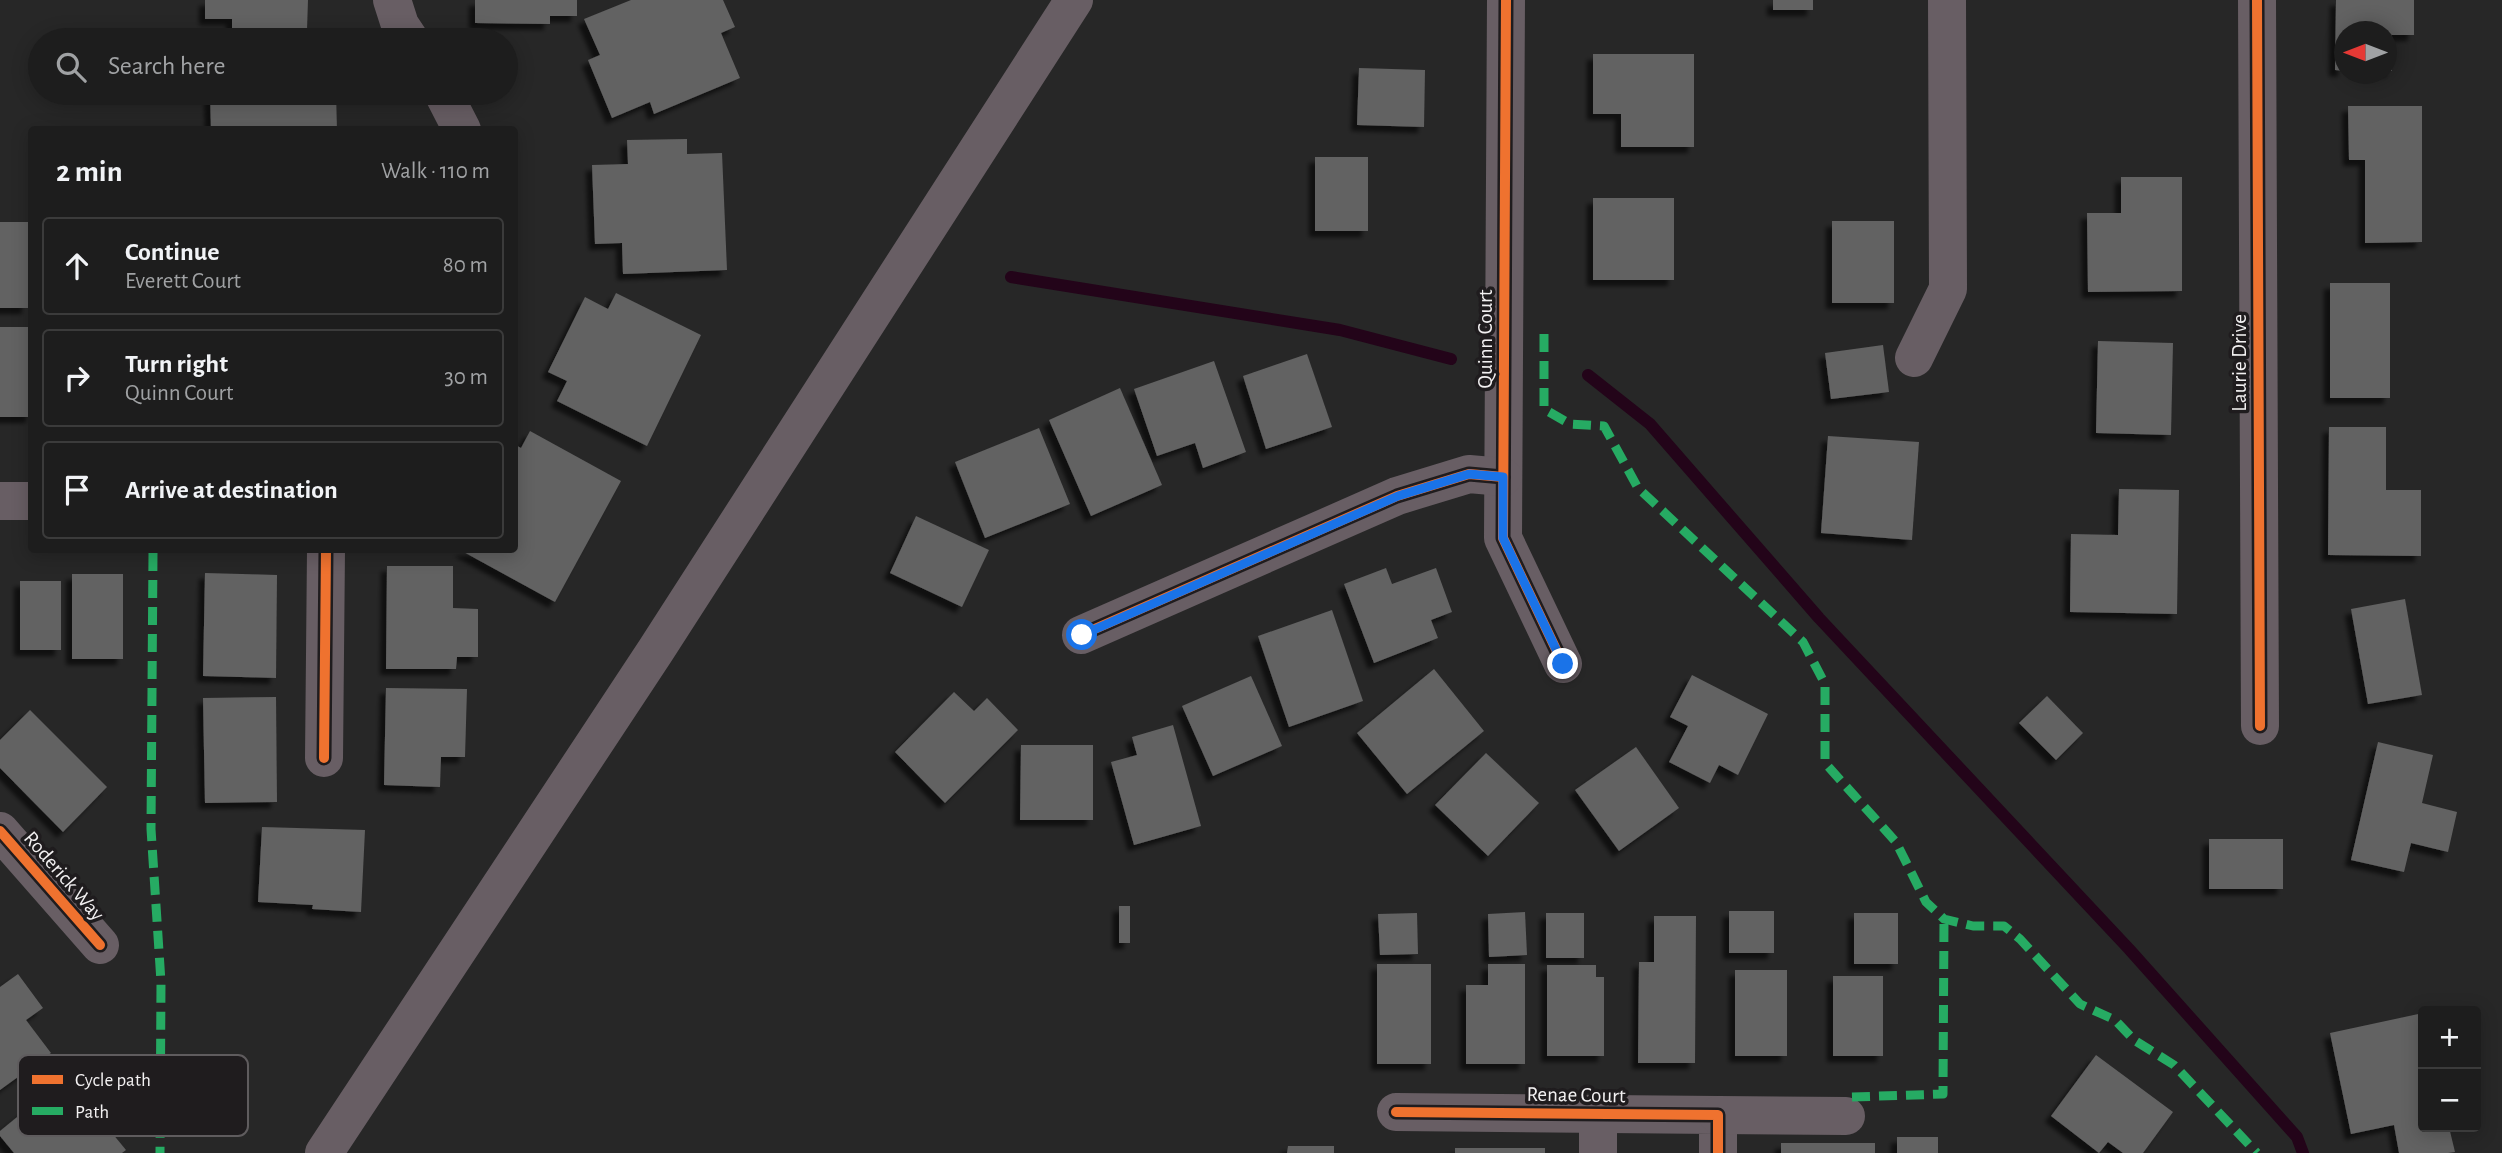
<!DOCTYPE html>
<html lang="en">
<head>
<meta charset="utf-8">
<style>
  body { margin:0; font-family:"Alegreya Sans",sans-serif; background:#252626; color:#f1f3f6 }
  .controls { position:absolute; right:21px; bottom:21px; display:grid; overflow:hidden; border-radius:7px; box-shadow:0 4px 18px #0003 }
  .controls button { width:63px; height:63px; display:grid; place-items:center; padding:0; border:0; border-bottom:2px solid #3b3b3b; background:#1d1d1d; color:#f1f3f6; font:35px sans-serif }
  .compass { position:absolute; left:2334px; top:21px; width:63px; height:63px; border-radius:50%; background:#1d1d1d; box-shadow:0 4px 18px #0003; rotate:270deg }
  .stop { position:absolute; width:21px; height:21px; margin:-16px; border:5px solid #1a73e8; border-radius:50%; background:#fff }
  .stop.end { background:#1a73e8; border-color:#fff; box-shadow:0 2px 7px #0008 }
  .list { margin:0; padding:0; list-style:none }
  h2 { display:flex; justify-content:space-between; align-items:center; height:91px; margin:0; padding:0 28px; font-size:30px }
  h2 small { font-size:23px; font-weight:400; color:#a0a2a4 }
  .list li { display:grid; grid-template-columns:46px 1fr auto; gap:21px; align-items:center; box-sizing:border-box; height:98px; margin:0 14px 14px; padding:0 14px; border:2px solid #3b3b3b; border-radius:7px }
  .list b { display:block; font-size:26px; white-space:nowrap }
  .list p { margin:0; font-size:23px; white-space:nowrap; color:#a0a2a4 }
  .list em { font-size:23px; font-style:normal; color:#a0a2a4 }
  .icon { flex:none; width:38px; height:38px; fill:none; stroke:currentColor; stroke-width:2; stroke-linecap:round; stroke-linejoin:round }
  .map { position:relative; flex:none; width:2502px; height:1153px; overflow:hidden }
  .search { position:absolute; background:#1d1d1d; box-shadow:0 4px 18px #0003; left:28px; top:28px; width:490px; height:77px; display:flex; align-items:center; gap:18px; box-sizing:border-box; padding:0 24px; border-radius:38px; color:#a0a2a4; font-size:26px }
  .panel { position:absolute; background:#1d1d1d; box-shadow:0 4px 18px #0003; left:28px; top:126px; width:490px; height:427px; border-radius:7px }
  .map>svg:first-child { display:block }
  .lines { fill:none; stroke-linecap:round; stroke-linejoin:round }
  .stream { stroke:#230419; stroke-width:12 }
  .building { fill:#626262; filter:url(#shadow) }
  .minor { stroke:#685e64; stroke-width:38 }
  .quiet { stroke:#26ab63; stroke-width:9; stroke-dasharray:18 9; stroke-linecap:butt }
  .cycleway-casing { stroke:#1f1c1e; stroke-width:15 }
  .cycleway { stroke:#ef722f; stroke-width:10 }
  .route { stroke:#1a73e8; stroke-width:9 }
  .labels { text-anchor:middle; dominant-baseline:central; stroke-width:7; stroke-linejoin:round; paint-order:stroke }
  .street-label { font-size:21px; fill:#f3f1f2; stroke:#1f1c1e }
  .key { fill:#1f1c1e; stroke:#5f5c5e; stroke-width:2 }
  .key-label { font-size:19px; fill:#f3f1f2 }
</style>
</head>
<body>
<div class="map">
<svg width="2502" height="1153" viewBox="0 0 2502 1153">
  <defs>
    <filter id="shadow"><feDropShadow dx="-6" dy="6" stdDeviation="2" flood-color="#0009"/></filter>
  </defs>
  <rect width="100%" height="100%" fill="#272727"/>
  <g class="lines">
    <!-- stream -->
    <g class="stream">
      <path d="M 1011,277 L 1340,330 L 1451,359"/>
      <path d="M 1588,375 L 1650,424 L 1819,618 L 2129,949 L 2297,1137 L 2303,1153"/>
    </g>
  </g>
  <!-- building -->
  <g class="building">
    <path d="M 205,0 L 308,0 L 307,30 L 232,28 L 232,19 L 205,19 Z"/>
    <path d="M 475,0 L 577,0 L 577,16 L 550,16 L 550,24 L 475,23 Z"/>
    <path d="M 631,0 L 723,0 L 735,27 L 721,33 L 740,78 L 654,114 L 650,102 L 612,118 L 588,60 L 600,55 L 584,19 Z"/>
    <rect x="1773" y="0" width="40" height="10"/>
    <path d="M 2336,0 L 2414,0 L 2414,35 L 2392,35 L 2392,71 L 2386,71 L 2386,32 L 2344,32 L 2344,71 L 2335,70 Z"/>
    <path d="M 1593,54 L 1694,54 L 1694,147 L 1621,147 L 1621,114 L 1593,114 Z"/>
    <path d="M 1359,68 L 1425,70 L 1424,127 L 1357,125 Z"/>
    <path d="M 210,93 L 336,93 L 337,130 L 211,130 Z"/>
    <path d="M 2348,106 L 2422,106 L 2422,242 L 2365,243 L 2365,160 L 2349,160 Z"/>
    <path d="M 687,139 L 687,154 L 722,153 L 727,270 L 623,274 L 622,243 L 595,244 L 592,165 L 628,164 L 627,140 Z"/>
    <rect x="1315" y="157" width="53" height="74"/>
    <path d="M 2121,177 L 2182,177 L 2182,291 L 2088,292 L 2087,213 L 2121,213 Z"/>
    <rect x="1593" y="198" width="81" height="82"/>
    <rect x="1832" y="221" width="62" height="82"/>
    <rect x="0" y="222" width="28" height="86"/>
    <rect x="2330" y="283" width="60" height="115"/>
    <path d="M 616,293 L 701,335 L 647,446 L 557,401 L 567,381 L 548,372 L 585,297 L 608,309 Z"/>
    <rect x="0" y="327" width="32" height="90"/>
    <path d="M 2098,341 L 2173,343 L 2171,435 L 2096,433 Z"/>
    <path d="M 1883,345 L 1889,392 L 1831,399 L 1825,353 Z"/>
    <path d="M 1307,354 L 1332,427 L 1266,449 L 1243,376 Z"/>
    <path d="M 1214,361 L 1246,452 L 1203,468 L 1195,443 L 1157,456 L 1134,389 Z"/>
    <path d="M 1120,388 L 1162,485 L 1091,516 L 1049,420 Z"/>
    <path d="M 2329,427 L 2386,427 L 2386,490 L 2421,490 L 2421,556 L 2328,555 Z"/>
    <path d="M 1039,428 L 1070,504 L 985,538 L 955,462 Z"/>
    <path d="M 530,431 L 621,481 L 555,602 L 460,550 L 514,550 L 514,444 L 521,448 Z"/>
    <path d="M 1828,436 L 1919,442 L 1912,540 L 1821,533 Z"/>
    <path d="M 2119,489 L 2179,490 L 2177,614 L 2070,612 L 2071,534 L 2118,535 Z"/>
    <path d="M 916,516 L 989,550 L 962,607 L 890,573 Z"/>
    <path d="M 387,566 L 453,566 L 453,608 L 478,609 L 478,657 L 457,657 L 456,669 L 386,669 Z"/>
    <path d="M 1386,568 L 1392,584 L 1436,568 L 1452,612 L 1431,620 L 1438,638 L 1374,663 L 1344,584 Z"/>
    <path d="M 205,573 L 277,575 L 276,678 L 203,676 Z"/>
    <rect x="72" y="574" width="51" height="85"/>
    <rect x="20" y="581" width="41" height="69"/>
    <path d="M 2405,599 L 2422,695 L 2368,704 L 2351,609 Z"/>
    <path d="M 1332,610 L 1363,701 L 1289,727 L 1258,636 Z"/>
    <path d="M 1434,669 L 1484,731 L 1407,794 L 1357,733 Z"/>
    <path d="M 1692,675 L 1768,714 L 1738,775 L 1719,765 L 1710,783 L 1669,762 L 1688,726 L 1670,717 Z"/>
    <path d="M 1251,676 L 1282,746 L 1213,776 L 1182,706 Z"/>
    <path d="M 386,688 L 467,689 L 465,757 L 441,757 L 440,787 L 384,785 Z"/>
    <path d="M 954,692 L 974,711 L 987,698 L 1018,730 L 945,803 L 895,752 Z"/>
    <path d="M 2047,696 L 2083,733 L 2056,760 L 2019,723 Z"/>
    <path d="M 276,697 L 277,802 L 205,803 L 203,698 Z"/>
    <path d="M 30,710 L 107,787 L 63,832 L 0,768 L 0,740 Z"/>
    <path d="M 1173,725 L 1201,826 L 1134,845 L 1111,762 L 1137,755 L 1132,737 Z"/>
    <path d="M 2378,742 L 2433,755 L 2422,803 L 2457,812 L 2448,852 L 2411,843 L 2404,872 L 2351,860 Z"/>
    <path d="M 1021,745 L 1093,745 L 1093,820 L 1020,820 Z"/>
    <path d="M 1636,747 L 1679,808 L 1619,851 L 1575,790 Z"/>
    <path d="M 1486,753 L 1539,803 L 1488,856 L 1435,805 Z"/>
    <path d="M 262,827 L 365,830 L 361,912 L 312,909 L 313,905 L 258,902 Z"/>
    <rect x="2209" y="839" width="74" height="50"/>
    <rect x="1119" y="906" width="11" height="37"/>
    <rect x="1729" y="911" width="45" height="42"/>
    <path d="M 1525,912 L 1527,955 L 1489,957 L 1488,914 Z"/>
    <path d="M 1417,913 L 1418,954 L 1380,955 L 1378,914 Z"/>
    <rect x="1546" y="913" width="38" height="45"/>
    <rect x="1854" y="913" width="44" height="51"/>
    <path d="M 1654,916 L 1696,916 L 1695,1063 L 1638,1063 L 1639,962 L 1654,962 Z"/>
    <rect x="1377" y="964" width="54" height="100"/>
    <path d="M 1488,964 L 1525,964 L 1525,1064 L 1466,1064 L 1466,985 L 1488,985 Z"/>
    <path d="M 1547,965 L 1596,965 L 1596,977 L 1604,977 L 1604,1056 L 1547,1056 Z"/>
    <rect x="1735" y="970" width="52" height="86"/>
    <path d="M 18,974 L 43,1008 L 26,1020 L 51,1053 L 0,1090 L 0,987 Z"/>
    <rect x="1833" y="976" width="50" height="80"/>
    <path d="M 2423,1013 L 2423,1127 L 2449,1127 L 2455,1152 L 2448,1153 L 2399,1153 L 2394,1125 L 2351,1134 L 2330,1033 Z"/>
    <path d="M 2096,1055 L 2173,1112 L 2143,1153 L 2123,1153 L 2108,1142 L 2099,1153 L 2051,1116 Z"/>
    <path d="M 66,1077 L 126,1150 L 122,1153 L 14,1153 L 0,1136 L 0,1131 Z"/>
    <rect x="1897" y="1137" width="41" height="16"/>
    <rect x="1781" y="1143" width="94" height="10"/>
    <path d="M 1288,1146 L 1334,1146 L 1334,1153 L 1287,1153 Z"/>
    <rect x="1455" y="1148" width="90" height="5"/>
  </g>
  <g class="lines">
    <!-- minor -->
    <g class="minor">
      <path d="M 392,0 L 400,25 L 410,40"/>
      <path d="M 1506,0 L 1503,538 L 1563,664"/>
      <path d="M 2257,0 L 2260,726"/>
      <path d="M 443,93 L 462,130"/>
      <path d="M 1914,358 L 1948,289 L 1947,0"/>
      <path d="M 0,501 L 32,501"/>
      <path d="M 1081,635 L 1397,496 L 1469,474 L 1503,477"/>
      <path d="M 324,758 L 326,550"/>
      <path d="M 0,831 L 100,945"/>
      <path d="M 1396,1112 L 1718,1115 L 1718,1153"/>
      <path d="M 1598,1115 L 1598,1153"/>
      <path d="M 1718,1115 L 1846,1116"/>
      <path d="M 324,1153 L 656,650 L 1074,0"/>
    </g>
    <!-- quiet -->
    <g class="quiet">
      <path d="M 1544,334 L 1544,409 L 1570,424 L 1604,426 L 1638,488 L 1803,642 L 1825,684 L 1825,763 L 1896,842 L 1926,902 L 1944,919 L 1973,926 L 2004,926 L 2020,939 L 2080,1004 L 2115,1020 L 2134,1040 L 2174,1065 L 2257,1153"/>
      <path d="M 153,553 L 151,829 L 161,982 L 160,1153"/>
      <path d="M 1852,1097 L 1943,1094 L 1944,919"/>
    </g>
    <!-- cycleway casing -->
    <g class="cycleway-casing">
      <g id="cycleway">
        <path d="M 1506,0 L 1503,538 L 1563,664"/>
        <path d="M 2257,0 L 2260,726"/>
        <path d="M 1081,635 L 1397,496 L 1469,474 L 1503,477"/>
        <path d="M 324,758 L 326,550"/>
        <path d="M 0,831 L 100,945"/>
        <path d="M 1396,1112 L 1718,1115 L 1718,1153"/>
      </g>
    </g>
    <!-- cycleway -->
    <use href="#cycleway" class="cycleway"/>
  </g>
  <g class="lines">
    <!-- route -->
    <path class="route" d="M 1082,635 L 1398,496 L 1469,474 L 1503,477 L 1503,538 L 1563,664"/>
  </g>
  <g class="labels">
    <!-- street labels -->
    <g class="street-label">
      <text transform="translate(1485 339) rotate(-90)">Quinn Court</text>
      <text transform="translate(2239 363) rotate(-90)">Laurie Drive</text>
      <text transform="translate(64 876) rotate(49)">Roderick Way</text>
      <text transform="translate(1576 1095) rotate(1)">Renae Court</text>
    </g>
  </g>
  <!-- legend -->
  <rect x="18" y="1055" width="230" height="81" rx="10" class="key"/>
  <rect x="32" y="1075" width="31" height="9" fill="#ef722f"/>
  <rect x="32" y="1107" width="31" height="8" fill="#26ab63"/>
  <g class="key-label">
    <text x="75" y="1086">Cycle path</text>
    <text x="75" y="1118">Path</text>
  </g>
</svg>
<div class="controls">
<button>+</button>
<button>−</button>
</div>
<svg class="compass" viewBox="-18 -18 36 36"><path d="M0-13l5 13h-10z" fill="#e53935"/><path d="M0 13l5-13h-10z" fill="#a0a2a4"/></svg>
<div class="stop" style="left:1082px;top:635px"></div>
<div class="stop end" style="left:1563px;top:664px"></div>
<div class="search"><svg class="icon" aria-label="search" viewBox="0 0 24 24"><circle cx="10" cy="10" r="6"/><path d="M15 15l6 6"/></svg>Search here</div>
<section class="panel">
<h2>2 min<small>Walk · 110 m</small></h2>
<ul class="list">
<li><svg class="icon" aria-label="ahead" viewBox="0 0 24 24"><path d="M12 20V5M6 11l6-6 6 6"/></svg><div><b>Continue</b><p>Everett Court</p></div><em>80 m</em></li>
<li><svg class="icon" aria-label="right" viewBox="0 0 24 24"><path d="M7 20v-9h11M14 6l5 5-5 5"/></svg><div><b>Turn right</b><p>Quinn Court</p></div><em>30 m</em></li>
<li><svg class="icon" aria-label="arrive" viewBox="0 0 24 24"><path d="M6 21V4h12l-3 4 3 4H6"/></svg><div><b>Arrive at destination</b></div></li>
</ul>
</section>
</div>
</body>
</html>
